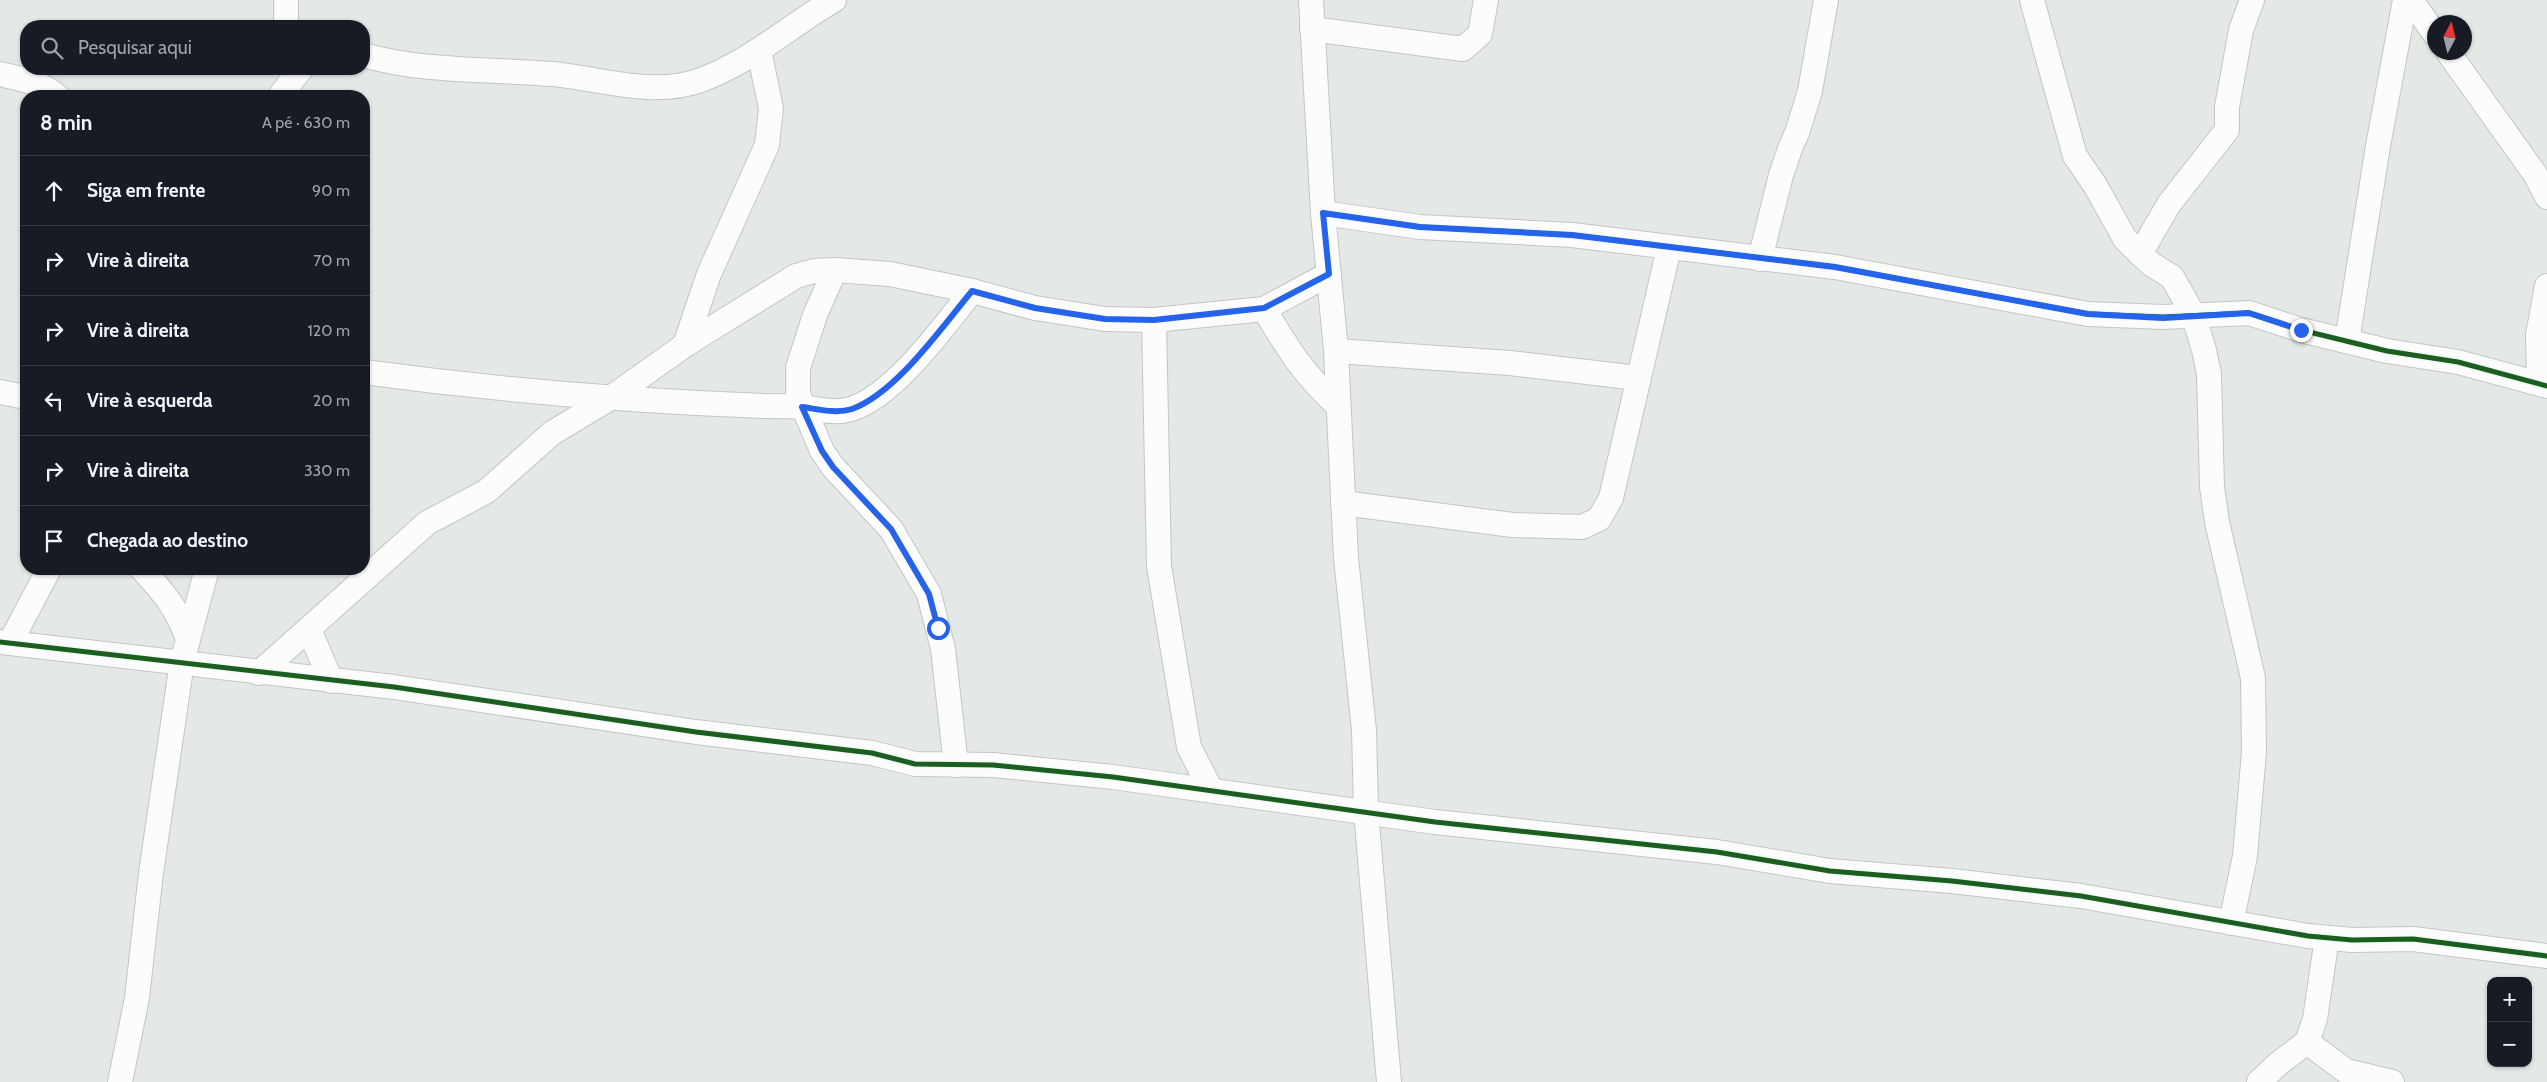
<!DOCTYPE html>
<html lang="pt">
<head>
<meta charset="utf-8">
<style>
  body { margin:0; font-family:Cabin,sans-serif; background:#242831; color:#f1f3f6 }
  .controls { position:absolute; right:15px; bottom:15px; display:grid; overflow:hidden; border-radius:10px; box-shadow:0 1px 4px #0004 }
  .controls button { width:45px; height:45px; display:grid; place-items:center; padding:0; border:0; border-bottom:1px solid #363941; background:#171b24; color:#f1f3f6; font:25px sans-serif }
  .compass { position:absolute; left:2427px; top:15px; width:45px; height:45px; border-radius:50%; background:#171b24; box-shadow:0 1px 4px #0004; rotate:7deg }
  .stop { position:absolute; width:15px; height:15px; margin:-11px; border:4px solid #2563eb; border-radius:50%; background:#fff }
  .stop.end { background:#2563eb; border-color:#fff; box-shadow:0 1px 5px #0008 }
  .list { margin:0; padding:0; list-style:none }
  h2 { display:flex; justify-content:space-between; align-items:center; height:65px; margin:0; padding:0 20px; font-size:21px }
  h2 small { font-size:16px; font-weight:400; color:#9ea1a6 }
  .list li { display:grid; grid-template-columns:32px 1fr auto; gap:15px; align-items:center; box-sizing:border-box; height:70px; padding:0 20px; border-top:1px solid #363941 }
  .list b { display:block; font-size:19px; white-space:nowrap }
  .list em { font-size:16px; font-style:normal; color:#9ea1a6 }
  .icon { flex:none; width:28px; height:28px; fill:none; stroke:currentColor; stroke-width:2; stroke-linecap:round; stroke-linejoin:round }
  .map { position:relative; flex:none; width:2547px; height:1082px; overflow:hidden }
  .search { position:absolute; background:#171b24; box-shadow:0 1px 4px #0004; left:20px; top:20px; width:350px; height:55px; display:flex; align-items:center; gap:12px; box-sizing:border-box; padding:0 18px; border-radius:20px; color:#9ea1a6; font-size:19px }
  .panel { position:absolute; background:#171b24; box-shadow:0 1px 4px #0004; left:20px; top:90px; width:350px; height:485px; border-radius:20px }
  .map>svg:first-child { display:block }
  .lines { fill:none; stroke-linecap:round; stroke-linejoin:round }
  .minor-casing { stroke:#c1c6c4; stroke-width:26 }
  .minor { stroke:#fbfcfb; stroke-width:24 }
  .cycleway-casing { stroke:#f1f9f5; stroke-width:8 }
  .cycleway { stroke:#1b5e20; stroke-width:5 }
  .route { stroke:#2563eb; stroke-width:6 }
</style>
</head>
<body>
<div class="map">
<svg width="2547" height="1082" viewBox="0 0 2547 1082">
  <rect width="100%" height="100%" fill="#e4e9e7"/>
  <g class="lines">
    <!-- minor casing -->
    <g class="minor-casing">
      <g id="minor">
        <path d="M 286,0 L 286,26"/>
        <path d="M 1311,0 L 1323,213 L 1336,351 L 1346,558 L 1364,730 L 1366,811 L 1389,1082"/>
        <path d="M 2032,0 L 2075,156 L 2095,185 L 2125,239 L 2151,264 L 2172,277 L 2193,314 L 2204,350 L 2209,374 L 2212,487 L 2217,522 L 2253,678 L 2254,752 L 2245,856 L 2231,923"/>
        <path d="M 2411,0 L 2434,33"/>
        <path d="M 1312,29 L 1463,49 L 1480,34 L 1486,0"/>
        <path d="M 2448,52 L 2535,174 L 2547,197"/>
        <path d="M 364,55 C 420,72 492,69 552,74 C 598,78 652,97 698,81 C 749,63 788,27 834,0"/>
        <path d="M 0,74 C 20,79 41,82 57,96"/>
        <path d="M 282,93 L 301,69"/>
        <path d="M 1323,213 L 1420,227 L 1572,235 L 1835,267 L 2088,314 L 2163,317 L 2249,313 L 2301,330 L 2387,351 L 2458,362 L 2547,386"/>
        <path d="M 2140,254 L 2169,204 L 2227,130 L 2227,107 L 2241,30 L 2252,0"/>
        <path d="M 1760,259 L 1781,175 L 1791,146 L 1797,133 L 1810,91 L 1826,0"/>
        <path d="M 835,270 L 815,315 L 798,368 L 798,394 L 822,451 L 833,467 L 891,529 L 929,594 L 943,649 L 956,765"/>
        <path d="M 1264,309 C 1287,347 1303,374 1337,405"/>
        <path d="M 1154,320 L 1159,566 L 1189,747 L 1211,790"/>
        <path d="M 2347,341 L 2378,146 L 2405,0"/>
        <path d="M 685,345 L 709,274 L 767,145 L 771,108 L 759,51"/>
        <path d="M 1336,351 L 1510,363 L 1638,378"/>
        <path d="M 364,372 C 496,390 630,401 764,406 C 777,406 789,406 802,407 C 818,409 835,414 851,409 C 894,396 944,326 972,291"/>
        <path d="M 2539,383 L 2538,335 L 2547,286"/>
        <path d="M 0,392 L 26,397"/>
        <path d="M 1343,503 L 1513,525 L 1582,527 L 1599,519 L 1611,498 L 1669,248"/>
        <path d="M 142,569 C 165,594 176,607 188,639"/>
        <path d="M 309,629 L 331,681"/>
        <path d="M 0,642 L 394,687 L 696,732 L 872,753 L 915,764 L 993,765 L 1113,777 L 1435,822 L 1717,852 L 1830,871 L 1952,881 L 2081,896 L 2308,936 L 2352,940 L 2413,939 L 2547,956"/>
        <path d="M 10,643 L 49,569"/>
        <path d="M 259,673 L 427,523 L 487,491 L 552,433 L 612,397 L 685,345 L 796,276 L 814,271 L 835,270 L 890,274 L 972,291 L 1035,308 L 1105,319 L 1154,320 L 1264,309 L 1329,274"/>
        <path d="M 2327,938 L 2315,1019 L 2307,1042 L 2346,1071 L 2392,1082"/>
        <path d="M 120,1082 L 137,998 L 151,873 L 182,662 L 207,569"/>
        <path d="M 2259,1082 L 2278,1064 L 2307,1042"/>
      </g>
    </g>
    <!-- minor -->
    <use href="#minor" class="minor"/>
    <!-- cycleway casing -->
    <g class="cycleway-casing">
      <g id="cycleway">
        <path d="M 1323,213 L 1420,227 L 1572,235 L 1835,267 L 2088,314 L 2163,317 L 2249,313 L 2301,330 L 2387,351 L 2458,362 L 2547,386"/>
        <path d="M 0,642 L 394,687 L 696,732 L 872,753 L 915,764 L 993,765 L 1113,777 L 1435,822 L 1717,852 L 1830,871 L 1952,881 L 2081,896 L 2308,936 L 2352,940 L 2413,939 L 2547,956"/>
      </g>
    </g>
    <!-- cycleway -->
    <use href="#cycleway" class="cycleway"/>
  </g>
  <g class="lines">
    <!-- route -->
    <path class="route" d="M 938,628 L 929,594 L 891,529 L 833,467 L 822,451 L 802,407 C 818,409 836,414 852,409 C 896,393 942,327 972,291 L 1035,308 L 1105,319 L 1154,320 L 1264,308 L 1329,274 L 1323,213 L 1420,227 L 1572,235 L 1835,267 L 2088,314 L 2163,318 L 2249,313 L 2301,330"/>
  </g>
</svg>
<div class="controls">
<button>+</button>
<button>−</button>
</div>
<svg class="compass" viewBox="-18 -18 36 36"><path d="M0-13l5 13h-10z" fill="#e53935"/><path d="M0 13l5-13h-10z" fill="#9ea1a6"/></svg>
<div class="stop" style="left:938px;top:628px"></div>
<div class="stop end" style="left:2301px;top:330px"></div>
<div class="search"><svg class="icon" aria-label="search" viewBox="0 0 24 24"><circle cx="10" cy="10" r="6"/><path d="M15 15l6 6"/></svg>Pesquisar aqui</div>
<section class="panel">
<h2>8 min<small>A pé · 630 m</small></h2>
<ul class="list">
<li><svg class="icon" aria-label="ahead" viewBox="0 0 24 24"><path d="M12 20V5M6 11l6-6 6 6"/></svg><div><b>Siga em frente</b></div><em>90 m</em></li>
<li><svg class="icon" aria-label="right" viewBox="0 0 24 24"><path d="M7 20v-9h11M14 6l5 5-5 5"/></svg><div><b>Vire à direita</b></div><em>70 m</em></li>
<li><svg class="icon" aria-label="right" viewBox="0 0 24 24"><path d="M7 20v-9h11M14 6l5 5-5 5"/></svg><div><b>Vire à direita</b></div><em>120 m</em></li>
<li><svg class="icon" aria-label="left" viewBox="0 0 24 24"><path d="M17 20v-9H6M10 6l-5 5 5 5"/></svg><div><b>Vire à esquerda</b></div><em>20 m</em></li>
<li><svg class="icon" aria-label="right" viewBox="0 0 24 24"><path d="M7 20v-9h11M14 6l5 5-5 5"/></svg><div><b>Vire à direita</b></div><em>330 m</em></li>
<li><svg class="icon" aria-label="arrive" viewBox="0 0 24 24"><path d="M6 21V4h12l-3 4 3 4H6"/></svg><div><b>Chegada ao destino</b></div></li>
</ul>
</section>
</div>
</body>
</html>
